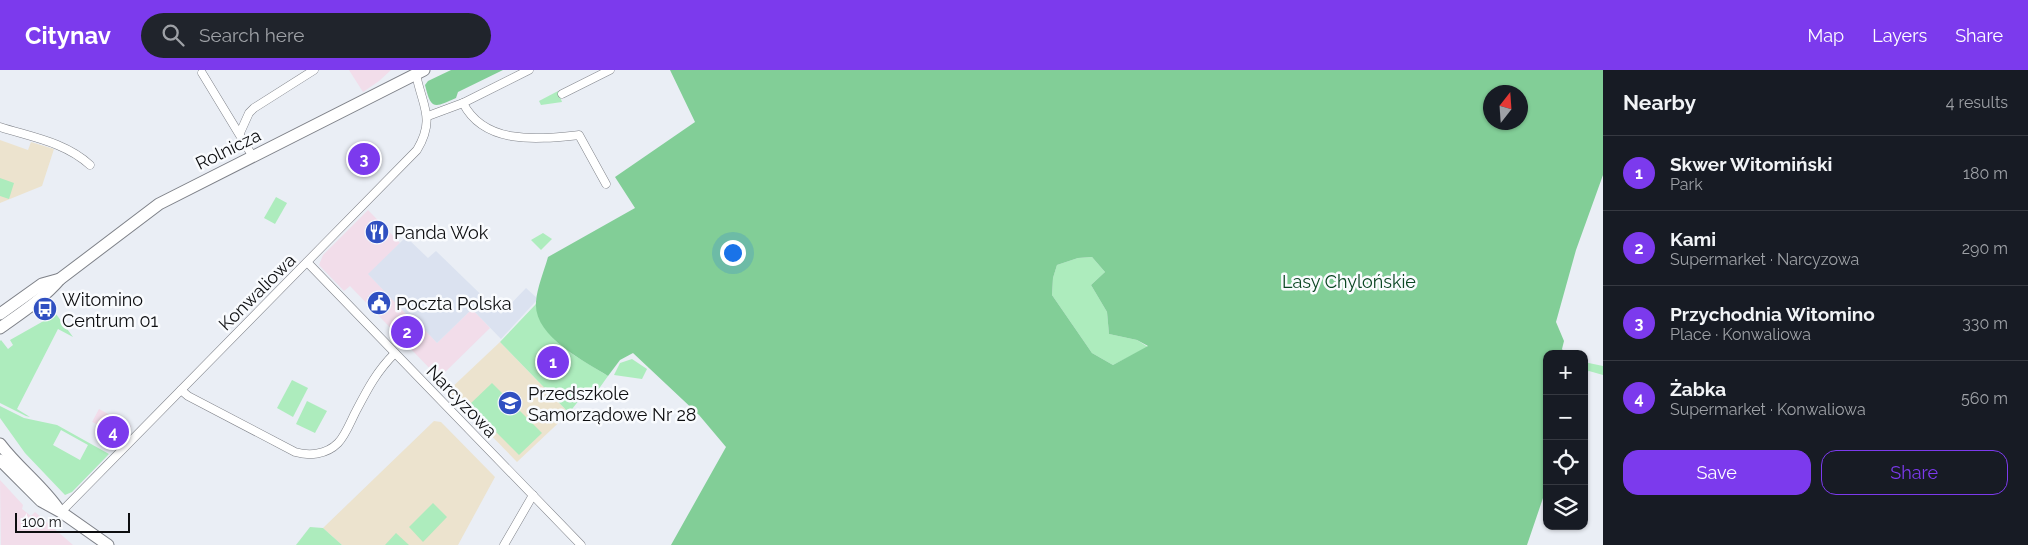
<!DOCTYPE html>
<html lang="en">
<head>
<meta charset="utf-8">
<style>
  body { margin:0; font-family:Raleway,sans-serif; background:#20242c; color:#f1f3f6 }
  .controls { position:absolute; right:15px; bottom:15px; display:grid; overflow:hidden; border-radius:10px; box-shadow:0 1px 4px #0004 }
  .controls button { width:45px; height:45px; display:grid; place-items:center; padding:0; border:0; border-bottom:1px solid #363941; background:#171b24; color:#f1f3f6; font:25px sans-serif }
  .compass { position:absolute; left:1483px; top:15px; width:45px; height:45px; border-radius:50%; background:#171b24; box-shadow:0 1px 4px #0004; rotate:17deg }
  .scale { position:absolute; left:15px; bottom:12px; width:115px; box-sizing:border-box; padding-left:5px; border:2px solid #0d0e10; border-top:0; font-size:14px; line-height:18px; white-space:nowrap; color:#0d0e10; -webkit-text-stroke:4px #f9fbfe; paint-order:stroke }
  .you { position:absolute; left:732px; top:182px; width:18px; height:18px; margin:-12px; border:4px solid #fff; border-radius:50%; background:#1a73e8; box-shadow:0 0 0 8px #1a73e833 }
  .badge { display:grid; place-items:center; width:32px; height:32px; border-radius:50%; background:#7c3aed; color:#fff; font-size:16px; font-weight:700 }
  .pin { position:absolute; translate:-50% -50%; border:2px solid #fff; box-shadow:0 1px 5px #0006 }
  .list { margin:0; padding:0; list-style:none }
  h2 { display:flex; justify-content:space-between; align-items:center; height:65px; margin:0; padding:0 20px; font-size:21px }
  h2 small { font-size:16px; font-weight:400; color:#9ea1a6 }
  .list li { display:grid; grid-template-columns:32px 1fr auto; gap:15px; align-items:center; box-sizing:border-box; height:75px; padding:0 20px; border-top:1px solid #363941 }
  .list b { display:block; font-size:19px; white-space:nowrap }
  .list p { margin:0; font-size:16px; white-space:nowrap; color:#9ea1a6 }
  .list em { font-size:16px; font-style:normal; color:#9ea1a6 }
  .actions { display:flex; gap:10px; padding:15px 20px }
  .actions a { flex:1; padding:11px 0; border:1px solid #7c3aed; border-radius:15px; text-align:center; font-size:18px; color:#7c3aed }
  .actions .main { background:#7c3aed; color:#fff }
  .icon { flex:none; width:28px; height:28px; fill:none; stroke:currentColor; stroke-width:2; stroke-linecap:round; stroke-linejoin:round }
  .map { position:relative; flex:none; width:1603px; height:475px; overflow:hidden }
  header { display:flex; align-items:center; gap:30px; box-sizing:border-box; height:70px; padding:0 25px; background:#7c3aed; color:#fff }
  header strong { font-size:24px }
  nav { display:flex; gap:28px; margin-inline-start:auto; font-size:18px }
  .search { width:350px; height:45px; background:#20242c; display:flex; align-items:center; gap:12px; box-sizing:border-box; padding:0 18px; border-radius:28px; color:#9ea1a6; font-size:19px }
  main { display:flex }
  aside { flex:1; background:#171b24 }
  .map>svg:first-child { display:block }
  .commercial { fill:#f2ddea }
  .built { fill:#dbe2f0 }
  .education { fill:#ece3ce }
  .green { fill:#adecbd; fill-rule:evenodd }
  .forest { fill:#82ce97; fill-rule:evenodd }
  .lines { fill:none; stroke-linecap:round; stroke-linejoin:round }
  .minor-casing { stroke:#7e8188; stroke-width:9 }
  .secondary-casing { stroke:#7e8188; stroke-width:13 }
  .minor { stroke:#fff; stroke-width:8 }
  .secondary { stroke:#fff; stroke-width:11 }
  .labels { text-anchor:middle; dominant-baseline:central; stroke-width:5; stroke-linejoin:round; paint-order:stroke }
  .street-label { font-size:18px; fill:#0d0e10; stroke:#f9fbfe }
  .poi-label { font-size:18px; fill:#0d0e10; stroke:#f9fbfe; text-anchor:start }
  .park-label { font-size:18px; fill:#0b4623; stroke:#f9fbfe }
</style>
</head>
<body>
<header>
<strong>Citynav</strong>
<div class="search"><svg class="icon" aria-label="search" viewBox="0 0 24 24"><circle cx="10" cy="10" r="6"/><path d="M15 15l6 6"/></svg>Search here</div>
<nav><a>Map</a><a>Layers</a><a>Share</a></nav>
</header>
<main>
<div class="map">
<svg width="1603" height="475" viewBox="0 0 1603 475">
  <rect width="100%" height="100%" fill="#eaeef5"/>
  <!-- commercial -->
  <g class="commercial">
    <path d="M 349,0 L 391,0 L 379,11 L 363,22 Z"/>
    <path d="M 368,140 L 400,173 L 369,205 L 407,245 L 414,248 L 437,273 L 472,239 L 490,258 L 439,308 L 350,216 L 344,221 L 319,195 L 323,185 Z"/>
    <path d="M 99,339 L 131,356 L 116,372 L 96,361 L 99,355 L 92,352 Z"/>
    <path d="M 0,410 L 23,435 L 22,439 L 31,446 L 35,442 L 73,475 L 1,475 Z"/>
  </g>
  <!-- built -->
  <path class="built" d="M 406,167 L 428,188 L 436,181 L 501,244 L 526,218 L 537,228 L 536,231 L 501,269 L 472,239 L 437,273 L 414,248 L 407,245 L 368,204 Z"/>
  <!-- education -->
  <g class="education">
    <path d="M 0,70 L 28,80 L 31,72 L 54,79 L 42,116 L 0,133 Z"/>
    <path d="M 500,272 L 569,343 L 517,392 L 448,321 Z"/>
    <path d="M 434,351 L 441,352 L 495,407 L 458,475 L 342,475 L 323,458 Z"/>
  </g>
  <!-- green -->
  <g class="green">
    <path d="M 558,21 L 562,32 L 541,35 L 539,31 Z"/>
    <path d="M 0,108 L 14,113 L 9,129 L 0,126 Z"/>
    <path d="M 276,127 L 287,133 L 275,154 L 264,148 Z"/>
    <path d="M 543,163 L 552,169 L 541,180 L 531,170 Z"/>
    <path d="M 1092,187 L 1105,202 L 1091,215 L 1107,242 L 1109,264 L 1137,270 L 1148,277 L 1113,295 L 1092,283 L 1052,225 L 1053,208 L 1057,195 L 1078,188 Z"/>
    <path d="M 536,234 C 543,272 578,287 608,306 L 593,327 L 590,329 L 583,325 L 569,343 L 500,272 Z"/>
    <path d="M 56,244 L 73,267 L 58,259 L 17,339 L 30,347 L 26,346 L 0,333 L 0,271 L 1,270 L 8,279 L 13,275 L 10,270 Z"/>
    <path d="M 632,289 L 647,299 L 642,309 L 614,305 L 620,293 Z"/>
    <path d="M 1584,292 L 1603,296 L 1603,305 L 1589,301 L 1584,303 Z"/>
    <path d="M 292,310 L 308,318 L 293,347 L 277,338 Z"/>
    <path d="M 492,313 L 542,363 L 519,385 L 469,335 Z"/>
    <path d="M 307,331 L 327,341 L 315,363 L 296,354 Z"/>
    <path d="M 0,336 L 24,348 L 57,355 L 109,384 L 72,422 L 65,425 L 25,383 L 0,348 ZM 61,360 L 88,375 L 80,390 L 53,375 Z"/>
    <path d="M 433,433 L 447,447 L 423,472 L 409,457 Z"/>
    <path d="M 310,457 L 323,458 L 342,475 L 296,475 Z"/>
    <path d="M 396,463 L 409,475 L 385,475 Z"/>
  </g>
  <!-- forest -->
  <g class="forest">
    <path d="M 451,0 L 503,0 L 458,22 L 456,28 C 434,38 431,40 425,15 L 428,11 Z"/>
    <path d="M 670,0 L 1603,0 L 1603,105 L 1576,180 L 1556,252 L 1564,271 L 1562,279 L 1565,284 L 1547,284 L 1547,428 L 1543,428 L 1527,475 L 671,475 L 726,377 L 699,345 L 633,283 L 620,290 L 608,306 C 584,291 533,266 536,232 C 537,218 544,201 548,187 L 635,138 L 615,107 L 695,52 ZM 1490,22 L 1520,22 L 1520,52 L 1490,52 ZM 1092,187 L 1105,202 L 1091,215 L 1107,242 L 1109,264 L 1137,270 L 1148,276 L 1113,295 L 1092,283 L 1052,225 L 1053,208 L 1057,195 L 1078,188 Z"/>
  </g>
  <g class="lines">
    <!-- minor casing -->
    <g class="minor-casing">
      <g id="minor">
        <path d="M 202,3 L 253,87"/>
        <path d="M 562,24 L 610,0"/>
        <path d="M 463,33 C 485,76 539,69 579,65 L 606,114"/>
        <path d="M 428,46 L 463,33 L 529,0"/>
        <path d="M 0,57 C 31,67 65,72 90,95"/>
        <path d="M 240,63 L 249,43 L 254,38 L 314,0"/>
        <path d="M 307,192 L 581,475"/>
        <path d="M 181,320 L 188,326 L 295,382 C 309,386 326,385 338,373 C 345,366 350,353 355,343 C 367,320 376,302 395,283"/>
        <path d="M 61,442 L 417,80 C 436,48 422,36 416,4"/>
        <path d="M 504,475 L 533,425"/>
      </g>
    </g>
    <!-- secondary casing -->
    <g class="secondary-casing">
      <g id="secondary">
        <path d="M 0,244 L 42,214 L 60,209"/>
        <path d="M 0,258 C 21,243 43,229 60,209 L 159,134 L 424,0"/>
        <path d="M 0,374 C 18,398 42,415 59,440"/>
        <path d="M 0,390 L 41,431 L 61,442 L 108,475"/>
      </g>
    </g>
    <!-- minor -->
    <use href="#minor" class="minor"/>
    <!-- secondary -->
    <use href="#secondary" class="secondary"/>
  </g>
  <!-- icons -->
  <defs>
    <g id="restaurant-disc" transform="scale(1.25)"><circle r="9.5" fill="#3050c1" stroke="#f9fbfe"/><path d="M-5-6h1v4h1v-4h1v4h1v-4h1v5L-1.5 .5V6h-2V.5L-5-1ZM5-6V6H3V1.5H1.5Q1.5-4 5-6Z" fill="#fff"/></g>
    <g id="civic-disc" transform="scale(1.25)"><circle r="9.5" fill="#3050c1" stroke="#f9fbfe"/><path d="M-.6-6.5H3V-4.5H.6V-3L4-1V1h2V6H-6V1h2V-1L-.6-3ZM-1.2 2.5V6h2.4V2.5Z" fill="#fff"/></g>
    <g id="bus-disc" transform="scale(1.25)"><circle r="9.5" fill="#3050c1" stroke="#f9fbfe"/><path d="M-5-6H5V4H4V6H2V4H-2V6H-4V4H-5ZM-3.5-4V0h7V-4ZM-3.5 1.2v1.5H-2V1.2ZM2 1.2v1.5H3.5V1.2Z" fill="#fff"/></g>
    <g id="school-disc" transform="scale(1.25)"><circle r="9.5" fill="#3050c1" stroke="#f9fbfe"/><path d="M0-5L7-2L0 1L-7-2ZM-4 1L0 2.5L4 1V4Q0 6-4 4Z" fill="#fff"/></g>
  </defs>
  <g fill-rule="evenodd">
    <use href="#restaurant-disc" x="377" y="162"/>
    <use href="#civic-disc" x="379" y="233"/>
    <use href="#bus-disc" x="45" y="239"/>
    <use href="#school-disc" x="510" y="333"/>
  </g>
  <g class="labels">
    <!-- street labels -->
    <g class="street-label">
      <text transform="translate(228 79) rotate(-26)">Rolnicza</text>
      <text transform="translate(257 222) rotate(-45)">Konwaliowa</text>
      <text transform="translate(462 331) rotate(46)">Narcyzowa</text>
    </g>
    <!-- poi labels -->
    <g class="poi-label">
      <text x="394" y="162">Panda Wok</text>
      <text x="62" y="229">Witomino<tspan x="62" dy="21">Centrum 01</tspan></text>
      <text x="396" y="233">Poczta Polska</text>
      <text x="528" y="323">Przedszkole<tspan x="528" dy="21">Samorządowe Nr 28</tspan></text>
    </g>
    <!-- park labels -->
    <g class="park-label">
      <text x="1349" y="211">Lasy Chylońskie</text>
    </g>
  </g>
</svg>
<div class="controls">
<button>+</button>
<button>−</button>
<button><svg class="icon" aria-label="locate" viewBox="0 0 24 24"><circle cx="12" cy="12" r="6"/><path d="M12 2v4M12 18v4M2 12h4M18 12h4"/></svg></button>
<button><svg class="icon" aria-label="layers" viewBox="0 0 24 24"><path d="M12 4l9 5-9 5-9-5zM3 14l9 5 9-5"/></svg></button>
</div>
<svg class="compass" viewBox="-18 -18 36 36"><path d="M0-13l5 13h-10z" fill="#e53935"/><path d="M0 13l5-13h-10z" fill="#9ea1a6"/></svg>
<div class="scale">100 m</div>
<div class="you"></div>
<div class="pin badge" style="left:553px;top:292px">1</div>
<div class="pin badge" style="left:407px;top:262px">2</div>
<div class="pin badge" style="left:364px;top:89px">3</div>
<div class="pin badge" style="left:113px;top:362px">4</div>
</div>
<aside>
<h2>Nearby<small>4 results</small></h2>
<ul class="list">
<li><span class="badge">1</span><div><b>Skwer Witomiński</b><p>Park</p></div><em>180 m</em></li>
<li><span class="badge">2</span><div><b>Kami</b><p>Supermarket · Narcyzowa</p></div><em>290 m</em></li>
<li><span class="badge">3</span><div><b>Przychodnia Witomino</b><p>Place · Konwaliowa</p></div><em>330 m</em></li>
<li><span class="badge">4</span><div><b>Żabka</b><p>Supermarket · Konwaliowa</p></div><em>560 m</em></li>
</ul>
<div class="actions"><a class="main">Save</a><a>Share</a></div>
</aside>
</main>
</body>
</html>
